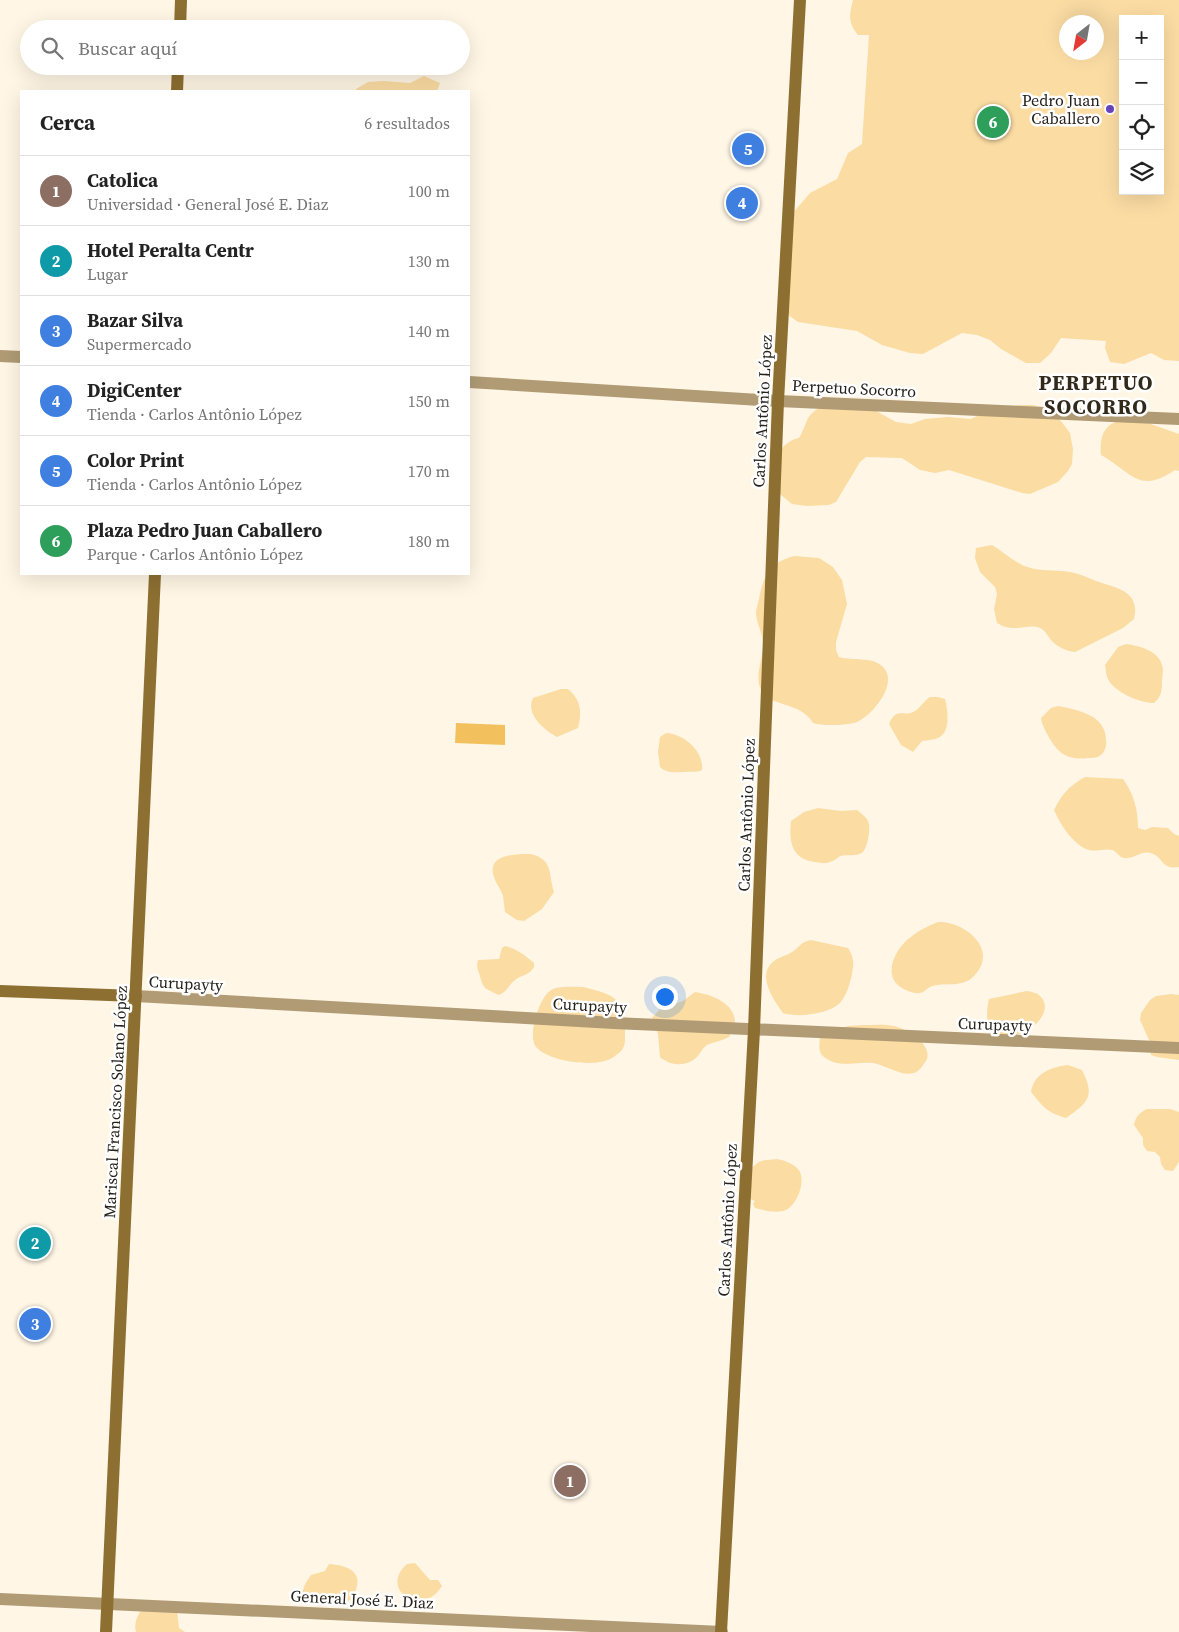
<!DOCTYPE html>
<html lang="es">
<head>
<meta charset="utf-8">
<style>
  body { margin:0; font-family:"Source Serif 4",serif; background:#f2f2f2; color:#222 }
  .controls { position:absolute; right:15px; top:15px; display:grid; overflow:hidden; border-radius:0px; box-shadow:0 5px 20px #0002 }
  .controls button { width:45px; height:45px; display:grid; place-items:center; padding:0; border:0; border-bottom:1px solid #e0e0e0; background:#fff; color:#222; font:25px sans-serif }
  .compass { position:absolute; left:1059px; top:15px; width:45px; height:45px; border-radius:50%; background:#fff; box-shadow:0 5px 20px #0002; rotate:211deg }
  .you { position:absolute; left:664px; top:996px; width:18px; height:18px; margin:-12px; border:4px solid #fff; border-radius:50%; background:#1a73e8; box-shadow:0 0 0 8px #1a73e833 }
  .badge { display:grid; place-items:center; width:32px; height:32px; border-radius:50%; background:#111827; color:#fff; font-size:16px; font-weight:700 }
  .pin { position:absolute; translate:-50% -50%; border:2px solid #fff; box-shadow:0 1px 5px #0006 }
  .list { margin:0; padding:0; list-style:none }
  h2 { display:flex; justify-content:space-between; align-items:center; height:65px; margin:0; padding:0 20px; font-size:21px }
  h2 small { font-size:16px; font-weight:400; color:#767676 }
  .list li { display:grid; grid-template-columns:32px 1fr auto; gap:15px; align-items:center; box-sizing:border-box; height:70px; padding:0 20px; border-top:1px solid #e0e0e0 }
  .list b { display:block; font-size:19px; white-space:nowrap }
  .list p { margin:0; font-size:16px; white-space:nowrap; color:#767676 }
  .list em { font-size:16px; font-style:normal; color:#767676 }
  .icon { flex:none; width:28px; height:28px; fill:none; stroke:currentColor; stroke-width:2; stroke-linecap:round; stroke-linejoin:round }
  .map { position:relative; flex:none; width:1179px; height:1632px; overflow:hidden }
  .search { position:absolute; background:#fff; box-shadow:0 5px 20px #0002; left:20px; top:20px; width:450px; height:55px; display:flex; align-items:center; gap:12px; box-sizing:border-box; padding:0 18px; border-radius:28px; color:#767676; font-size:19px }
  .panel { position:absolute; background:#fff; box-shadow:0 5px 20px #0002; left:20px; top:90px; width:450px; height:485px; border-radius:0px }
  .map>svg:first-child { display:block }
  .green { fill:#fbdca3; fill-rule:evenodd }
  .water { fill:#f2c15e }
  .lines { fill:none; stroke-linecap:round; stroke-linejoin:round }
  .street { stroke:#b09b75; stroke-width:12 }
  .secondary { stroke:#8d6f32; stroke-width:12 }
  .poi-dot { fill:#6a45be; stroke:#fff; stroke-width:2 }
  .labels { text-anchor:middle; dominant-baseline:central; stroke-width:5; stroke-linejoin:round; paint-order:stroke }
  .poi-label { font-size:16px; fill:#26221b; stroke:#fff; text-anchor:end }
  .street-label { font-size:16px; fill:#26221b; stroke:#fff }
  .district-label { font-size:21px; font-weight:bold; letter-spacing:1px; fill:#312919; stroke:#fff }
</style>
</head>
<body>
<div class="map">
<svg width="1179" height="1632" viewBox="0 0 1179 1632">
  <rect width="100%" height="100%" fill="#fff6e5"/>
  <!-- green -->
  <g class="green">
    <path d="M 853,0 L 1179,0 L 1179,361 L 1164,360 L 1151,353 L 1124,364 L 1110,362 L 1105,348 L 1106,341 L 1061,338 L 1051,353 L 1040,363 L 1026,363 L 1001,349 L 990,340 L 977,335 L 962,333 L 923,354 L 910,353 L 882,345 L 857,331 L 798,322 L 787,314 L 792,214 L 810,193 L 837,179 L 848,153 L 862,144 L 869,35 L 858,35 C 848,23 849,15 853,0 ZM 1123,19 L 1160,19 L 1160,191 L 1123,191 ZM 1066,22 L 1096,22 L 1096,52 L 1066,52 Z"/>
    <path d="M 424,76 L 440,83 L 437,91 L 355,91 L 356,89 L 368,82 L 384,81 L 410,83 Z"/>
    <path d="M 825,404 L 869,407 L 896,422 L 911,424 L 925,419 L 948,417 L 971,419 L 981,414 L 1004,411 L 1018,405 L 1033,405 L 1041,407 L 1061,421 L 1070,433 L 1073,449 L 1072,464 L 1068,471 L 1058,482 L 1030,494 L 1022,493 L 949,470 L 935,473 L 920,470 L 902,458 L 866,457 L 860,462 L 836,502 L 829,505 L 807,506 L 792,504 L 781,495 L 772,484 C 774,464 777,443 799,438 C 810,419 803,417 825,404 Z"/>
    <path d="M 1134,418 L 1179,434 L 1179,471 L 1175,470 C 1138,495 1132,472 1101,455 C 1099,430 1108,420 1134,418 Z"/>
    <path d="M 992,545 C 1002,551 1013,561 1024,566 C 1037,571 1049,570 1062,571 C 1075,572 1085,576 1096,581 C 1115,588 1141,590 1134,619 L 1123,628 L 1075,652 C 1066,651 1057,647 1051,640 C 1048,636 1045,630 1040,628 C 1027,623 1015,634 997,623 L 994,609 L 997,594 L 995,587 L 980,572 L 975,558 L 976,548 Z"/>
    <path d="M 795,556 L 819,558 L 833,567 L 842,580 L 847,604 L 836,642 L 836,650 L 839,657 C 853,661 872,656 883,667 C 899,683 873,714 859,721 C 850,726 822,726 813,723 C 801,702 770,706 762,692 C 754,678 762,662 763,647 C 764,636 757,625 756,614 C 756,609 758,603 759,599 C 763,576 771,561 795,556 Z"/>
    <path d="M 1126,644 C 1139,646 1158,650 1162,665 C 1164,670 1162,677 1162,682 C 1162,691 1161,697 1154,703 C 1140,703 1117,693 1109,681 C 1106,676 1106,671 1105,665 L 1118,647 Z"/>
    <path d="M 561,689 L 568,689 C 581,700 582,712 578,728 L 557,737 C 544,730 525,714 533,698 Z"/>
    <path d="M 930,697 L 938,697 L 945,699 C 948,710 951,733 938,738 C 933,740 927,740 922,741 L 913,752 L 901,745 L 889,724 C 897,706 904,718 915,711 C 921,707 924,701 930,697 Z"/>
    <path d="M 1058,706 C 1078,710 1106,715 1106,740 C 1107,745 1105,751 1102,754 C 1098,758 1093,758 1088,758 C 1065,761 1056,751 1046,732 C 1044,727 1042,725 1041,718 L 1051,708 Z"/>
    <path d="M 666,733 C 684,734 704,751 702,770 C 695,773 692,771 685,772 C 674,772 668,774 660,767 L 658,752 L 660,737 Z"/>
    <path d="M 1085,777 L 1123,779 C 1134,794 1138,810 1138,828 L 1145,830 L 1152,827 L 1168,828 L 1174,834 L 1179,836 L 1179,867 C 1160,870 1164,856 1150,853 C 1141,851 1137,857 1128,858 C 1120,860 1118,852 1112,850 C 1105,848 1097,852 1089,850 C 1073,845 1060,824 1054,810 C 1063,793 1068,787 1085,777 Z"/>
    <path d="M 818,808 L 841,811 L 857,810 C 861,813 866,817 868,821 C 871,828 868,846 863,852 C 857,857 847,854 840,856 C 837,858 834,861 830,862 C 825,864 820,863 815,862 C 791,859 789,841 791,821 L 804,812 Z"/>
    <path d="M 531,854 C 554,860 548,874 554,892 L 542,909 L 524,921 L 517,920 L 505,912 C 504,907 504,901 503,896 C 501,889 496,884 494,877 C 486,854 516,854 531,854 Z"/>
    <path d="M 938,922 C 965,921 1000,950 974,976 C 962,989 945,981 930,987 C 926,989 925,992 920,993 C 915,994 907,991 902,988 C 881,976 896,947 911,937 C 919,930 928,926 938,922 Z"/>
    <path d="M 811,940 L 848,948 C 854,957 854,963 852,974 C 850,983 847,995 840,1003 C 829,1014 798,1018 783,1013 C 773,999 756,975 774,961 C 779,957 786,956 792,952 C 800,947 800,942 811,940 Z"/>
    <path d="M 505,946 C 515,948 526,956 534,963 L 534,967 C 528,977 521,974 514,981 C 507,987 508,991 499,995 C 486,989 483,989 480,976 C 478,969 476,968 478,960 L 499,959 L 502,948 Z"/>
    <path d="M 583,987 C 611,994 626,997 625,1030 C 625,1046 626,1049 612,1058 C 596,1068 549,1062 536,1047 C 527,1036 539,995 553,989 C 561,986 574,987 583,987 Z"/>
    <path d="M 1027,991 C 1032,992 1038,993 1041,997 C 1054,1012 1031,1032 1017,1035 C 1010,1037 1001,1035 993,1034 C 986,1025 986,1011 989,999 Z"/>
    <path d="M 695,992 C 710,994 735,1003 735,1022 C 735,1027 731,1033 729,1037 C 722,1041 713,1042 707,1045 C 701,1049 699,1057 693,1060 C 683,1067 669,1065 660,1057 L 658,1034 L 652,1018 L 661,1008 L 683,1001 Z"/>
    <path d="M 1171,994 L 1179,995 L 1179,1060 L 1157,1057 L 1151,1055 L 1149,1040 L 1140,1020 L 1141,1013 L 1150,1000 L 1156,996 Z"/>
    <path d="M 863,1025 C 873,1025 885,1024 894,1026 C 907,1029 932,1044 927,1059 C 924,1064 920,1071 914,1073 C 901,1077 886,1065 873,1063 C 857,1061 839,1069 824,1057 C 817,1052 820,1043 820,1035 L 848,1026 Z"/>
    <path d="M 1068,1065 L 1082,1070 C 1095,1096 1089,1102 1066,1118 C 1048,1113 1043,1107 1031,1092 C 1034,1073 1051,1067 1068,1065 Z"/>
    <path d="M 1147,1109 L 1170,1109 L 1179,1112 L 1179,1162 L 1173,1171 L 1165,1170 L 1161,1164 L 1160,1157 L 1155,1152 L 1147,1151 L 1143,1145 L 1143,1138 L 1134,1125 C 1136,1116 1139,1113 1147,1109 Z"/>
    <path d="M 776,1159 C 784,1160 796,1164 800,1172 C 805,1184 797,1204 786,1210 C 777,1214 763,1210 755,1208 L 753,1204 L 755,1201 C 744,1197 736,1185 741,1174 C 749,1171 753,1166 759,1162 C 764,1159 771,1160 776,1159 Z"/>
    <path d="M 415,1563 L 430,1580 L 438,1580 L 442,1586 C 422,1619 378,1589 407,1564 Z"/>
    <path d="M 329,1564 C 346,1565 363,1571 356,1590 C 355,1594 354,1597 350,1600 C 343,1605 314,1604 305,1601 C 300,1590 305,1584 311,1575 L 325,1571 Z"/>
    <path d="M 146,1603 L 177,1610 L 179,1628 L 185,1632 L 136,1632 C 133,1621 140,1611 146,1603 Z"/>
  </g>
  <!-- water -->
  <path class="water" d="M 456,723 L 505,725 L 505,745 L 455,743 Z"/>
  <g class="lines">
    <!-- street -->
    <g class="street">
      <path d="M 0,356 L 21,357"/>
      <path d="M 469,382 L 778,401 L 1179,419"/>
      <path d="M 136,996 L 614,1023 L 1179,1048"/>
      <path d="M 0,1599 L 722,1632"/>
    </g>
    <!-- secondary -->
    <g class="secondary">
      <path d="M 180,29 L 181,0"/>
      <path d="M 177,91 L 178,66"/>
      <path d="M 0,991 L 136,996"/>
      <path d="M 106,1632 L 155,574"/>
      <path d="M 721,1632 L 754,1030 L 778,401 L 800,0"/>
    </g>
  </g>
  <!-- markers -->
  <circle class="poi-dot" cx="1110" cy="109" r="5"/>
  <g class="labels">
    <!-- poi labels -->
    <g class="poi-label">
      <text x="1100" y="100">Pedro Juan<tspan x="1100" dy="18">Caballero</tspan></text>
    </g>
    <!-- street labels -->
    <g class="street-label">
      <text transform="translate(854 388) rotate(3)">Perpetuo Socorro</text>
      <text transform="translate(762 411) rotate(-87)">Carlos Antônio López</text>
      <text transform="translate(746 815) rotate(-88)">Carlos Antônio López</text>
      <text transform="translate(186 983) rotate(3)">Curupayty</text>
      <text transform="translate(590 1005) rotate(3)">Curupayty</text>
      <text transform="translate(995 1024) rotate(2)">Curupayty</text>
      <text transform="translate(115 1102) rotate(-87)">Mariscal Francisco Solano López</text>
      <text transform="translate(727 1220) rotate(-87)">Carlos Antônio López</text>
      <text transform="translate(362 1599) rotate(3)">General José E. Diaz</text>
    </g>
    <!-- district labels -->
    <g class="district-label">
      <text x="1096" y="382">PERPETUO<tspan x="1096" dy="24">SOCORRO</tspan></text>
    </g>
  </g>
</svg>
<div class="controls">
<button>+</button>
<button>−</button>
<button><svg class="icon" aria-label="locate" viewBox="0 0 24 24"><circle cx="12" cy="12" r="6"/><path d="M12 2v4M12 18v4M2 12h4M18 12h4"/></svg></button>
<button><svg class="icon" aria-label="layers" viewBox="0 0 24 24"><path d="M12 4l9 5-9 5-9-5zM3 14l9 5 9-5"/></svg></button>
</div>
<svg class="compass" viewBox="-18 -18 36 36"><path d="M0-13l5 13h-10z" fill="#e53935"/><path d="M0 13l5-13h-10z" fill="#767676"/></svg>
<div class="you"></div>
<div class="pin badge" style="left:570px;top:1481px;background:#8d6e63">1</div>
<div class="pin badge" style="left:35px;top:1243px;background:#0f9aa8">2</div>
<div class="pin badge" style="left:35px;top:1324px;background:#3f7fe0">3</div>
<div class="pin badge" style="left:742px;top:203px;background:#3f7fe0">4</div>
<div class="pin badge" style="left:748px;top:149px;background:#3f7fe0">5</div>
<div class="pin badge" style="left:993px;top:122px;background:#2e9e5b">6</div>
<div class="search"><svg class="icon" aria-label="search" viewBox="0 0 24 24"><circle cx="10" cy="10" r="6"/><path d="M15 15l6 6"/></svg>Buscar aquí</div>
<section class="panel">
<h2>Cerca<small>6 resultados</small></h2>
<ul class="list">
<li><span class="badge" style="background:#8d6e63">1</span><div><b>Catolica</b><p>Universidad · General José E. Diaz</p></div><em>100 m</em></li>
<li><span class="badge" style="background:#0f9aa8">2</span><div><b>Hotel Peralta Centr</b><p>Lugar</p></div><em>130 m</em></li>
<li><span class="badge" style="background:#3f7fe0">3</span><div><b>Bazar Silva</b><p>Supermercado</p></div><em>140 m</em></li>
<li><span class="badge" style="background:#3f7fe0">4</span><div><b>DigiCenter</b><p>Tienda · Carlos Antônio López</p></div><em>150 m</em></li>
<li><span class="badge" style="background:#3f7fe0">5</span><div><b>Color Print</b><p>Tienda · Carlos Antônio López</p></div><em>170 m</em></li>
<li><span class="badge" style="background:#2e9e5b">6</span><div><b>Plaza Pedro Juan Caballero</b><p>Parque · Carlos Antônio López</p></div><em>180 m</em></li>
</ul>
</section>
</div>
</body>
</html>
